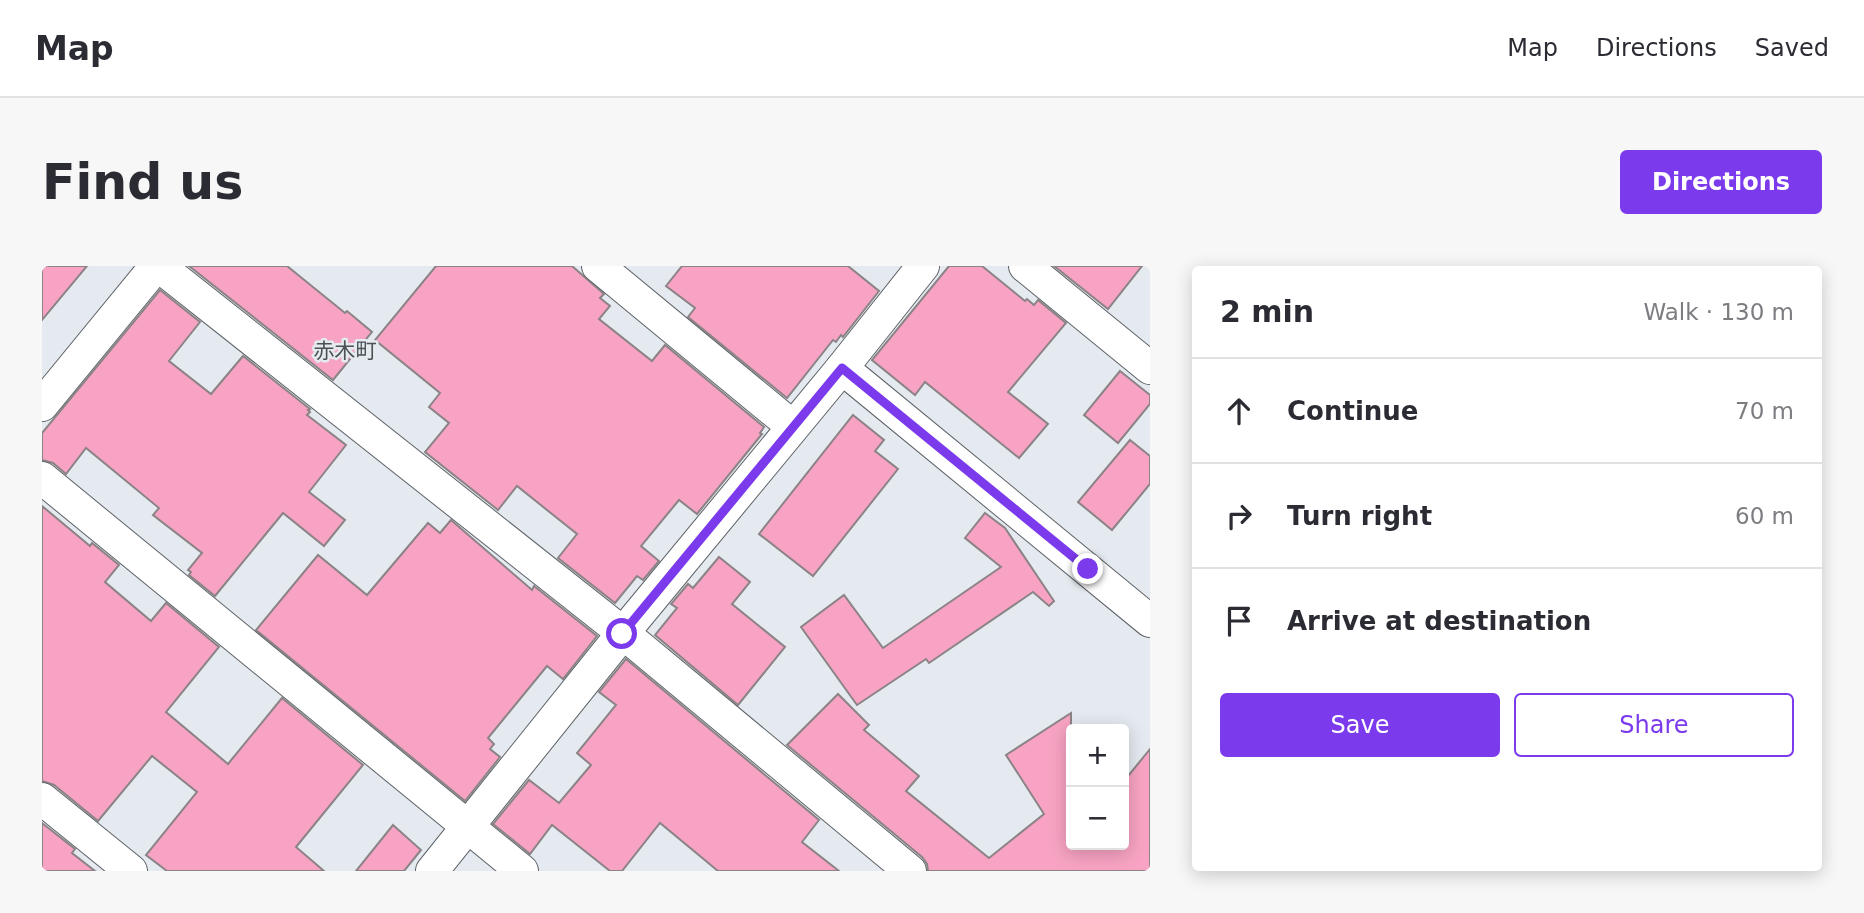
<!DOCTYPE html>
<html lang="en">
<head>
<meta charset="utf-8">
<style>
  body { margin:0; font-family:"DejaVu Sans","Noto Sans JP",sans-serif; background:#f7f7f7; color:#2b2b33 }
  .controls { position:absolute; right:21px; bottom:21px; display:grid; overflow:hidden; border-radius:7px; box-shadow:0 4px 18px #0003 }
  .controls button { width:63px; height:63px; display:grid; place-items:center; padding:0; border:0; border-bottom:2px solid #e1e1e2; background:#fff; color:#2b2b33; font:35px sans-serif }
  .stop { position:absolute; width:21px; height:21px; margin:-16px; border:5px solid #7c3aed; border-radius:50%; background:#fff }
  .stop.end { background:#7c3aed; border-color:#fff; box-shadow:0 2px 7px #0008 }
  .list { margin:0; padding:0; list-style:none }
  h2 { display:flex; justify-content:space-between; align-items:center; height:91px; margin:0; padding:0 28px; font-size:30px }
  h2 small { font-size:23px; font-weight:400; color:#7c7c81 }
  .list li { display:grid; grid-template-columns:46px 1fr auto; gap:21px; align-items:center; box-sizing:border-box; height:105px; padding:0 28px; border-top:2px solid #e1e1e2 }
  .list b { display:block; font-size:26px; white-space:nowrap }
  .list em { font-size:23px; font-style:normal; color:#7c7c81 }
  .actions { display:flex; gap:14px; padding:21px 28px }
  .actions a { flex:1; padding:16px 0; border:2px solid #7c3aed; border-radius:7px; text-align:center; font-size:24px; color:#7c3aed }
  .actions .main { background:#7c3aed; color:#fff }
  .icon { flex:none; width:38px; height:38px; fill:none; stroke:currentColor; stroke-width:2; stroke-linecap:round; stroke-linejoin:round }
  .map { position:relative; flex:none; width:1108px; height:605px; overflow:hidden; border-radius:7px }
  header { display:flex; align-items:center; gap:42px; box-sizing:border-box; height:98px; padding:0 35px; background:#fff; border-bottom:2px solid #e1e1e2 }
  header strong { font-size:33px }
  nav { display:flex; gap:38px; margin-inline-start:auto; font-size:24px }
  .intro { display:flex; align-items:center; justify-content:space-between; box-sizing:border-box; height:168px; padding:0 42px }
  h1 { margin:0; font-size:49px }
  .button { padding:18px 32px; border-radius:7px; background:#7c3aed; color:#fff; font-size:24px; font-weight:700 }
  main { display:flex; gap:42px; padding:0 42px }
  aside { flex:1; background:#fff; border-radius:7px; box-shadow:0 4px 18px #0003 }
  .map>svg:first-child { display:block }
  .building { fill:#f8a3c3; stroke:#8b8385; stroke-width:2 }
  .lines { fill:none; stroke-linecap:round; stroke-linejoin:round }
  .minor-casing { stroke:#5d6267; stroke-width:34 }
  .minor { stroke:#fff; stroke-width:32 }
  .route { stroke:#7c3aed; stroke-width:9 }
  .labels { text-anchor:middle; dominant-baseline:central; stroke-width:5; stroke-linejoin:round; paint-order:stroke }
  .neighbourhood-label { font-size:21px; fill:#4b5155; stroke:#e4eaf0 }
</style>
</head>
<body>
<header>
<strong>Map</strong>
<nav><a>Map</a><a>Directions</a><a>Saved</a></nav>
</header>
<div class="intro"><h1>Find us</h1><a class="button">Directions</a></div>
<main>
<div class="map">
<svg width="1108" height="605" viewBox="0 0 1108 605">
  <rect width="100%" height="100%" fill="#e4eaf0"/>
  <!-- building -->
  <g class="building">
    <path d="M 0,0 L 45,0 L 0,54 Z"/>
    <path d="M 147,0 L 245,0 L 303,47 L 305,45 L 330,66 L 291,114 Z"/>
    <path d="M 394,0 L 530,0 L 562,28 L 558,32 L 568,40 L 557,53 L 610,95 L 623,79 L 722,161 L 718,167 L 720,168 L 655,248 L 637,234 L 599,280 L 617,295 L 601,314 L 595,310 L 573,337 L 516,292 L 535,268 L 475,220 L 456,244 L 383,186 L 407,157 L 387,141 L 398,127 L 333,74 Z"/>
    <path d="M 640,0 L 806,0 L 837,25 L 801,71 L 799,69 L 794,76 L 791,74 L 745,132 L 646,51 L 653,42 L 624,20 Z"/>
    <path d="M 907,0 L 940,0 L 983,35 L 985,33 L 992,39 L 996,34 L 1024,57 L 966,126 L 1006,158 L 977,192 L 883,116 L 873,129 L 830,94 Z"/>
    <path d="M 1012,0 L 1100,0 L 1066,43 Z"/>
    <path d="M 118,24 L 158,56 L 127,95 L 169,128 L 201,90 L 268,143 L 266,144 L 268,146 L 265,149 L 304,179 L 267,226 L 303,254 L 282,280 L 241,247 L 173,330 L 147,309 L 149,306 L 146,304 L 160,287 L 111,249 L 117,242 L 44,182 L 24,208 L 11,197 L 0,194 L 0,167 Z"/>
    <path d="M 1078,105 L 1108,129 L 1108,138 L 1076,177 L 1042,149 Z"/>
    <path d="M 811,149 L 842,174 L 833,185 L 856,203 L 771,310 L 717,268 Z"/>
    <path d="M 1088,174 L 1108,190 L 1108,218 L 1070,264 L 1036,236 Z"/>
    <path d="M 0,240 L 48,280 L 50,277 L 77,299 L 63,316 L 109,355 L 124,337 L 177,381 L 124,446 L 186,498 L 240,432 L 321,499 L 254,581 L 282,605 L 125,605 L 104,589 L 155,526 L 110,490 L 56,555 L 12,519 L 0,515 Z"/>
    <path d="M 943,247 L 963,262 L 1012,335 L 1007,340 L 991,326 L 887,397 L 884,393 L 815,439 L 759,361 L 802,329 L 841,382 L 959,301 L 923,272 Z"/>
    <path d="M 409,254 L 490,324 L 492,320 L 555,370 L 521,413 L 505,400 L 446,472 L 452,478 L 448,483 L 458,491 L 423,535 L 214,364 L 276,289 L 325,329 L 386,257 L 398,267 Z"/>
    <path d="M 677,291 L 708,316 L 690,338 L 743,381 L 696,439 L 613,369 L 635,342 L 629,338 L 646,318 L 651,322 Z"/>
    <path d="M 584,393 L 777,554 L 760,576 L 797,605 L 676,605 L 618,557 L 580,605 L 568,605 L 510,559 L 488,588 L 451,558 L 487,514 L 517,537 L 549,499 L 535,487 L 574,439 L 557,426 Z"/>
    <path d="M 796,428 L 827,459 L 822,464 L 877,510 L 864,525 L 947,592 L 1002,548 L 964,489 L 1029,447 L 1029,579 L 1082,579 L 1082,515 L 1108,483 L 1108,605 L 886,605 L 885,598 L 880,591 L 745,479 Z"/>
    <path d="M 0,557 L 33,583 L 30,587 L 53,605 L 0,605 Z"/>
    <path d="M 351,559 L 379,584 L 362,605 L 314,605 Z"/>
  </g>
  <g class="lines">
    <!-- minor casing -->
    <g class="minor-casing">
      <g id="minor">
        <path d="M 117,0 L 581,367 L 868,605"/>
        <path d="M 556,0 L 750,160"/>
        <path d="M 983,0 L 1108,102"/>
        <path d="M 800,102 L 1108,355"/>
        <path d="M 0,139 L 114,0"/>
        <path d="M 0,212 L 480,605"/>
        <path d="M 0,533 L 89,605"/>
        <path d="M 390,605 L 581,367 L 800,102 L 881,0"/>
      </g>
    </g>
    <!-- minor -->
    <use href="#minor" class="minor"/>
  </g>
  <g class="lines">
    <!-- route -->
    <path class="route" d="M 580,368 L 800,102 L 1046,303"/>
  </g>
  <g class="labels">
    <!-- neighbourhood labels -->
    <g class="neighbourhood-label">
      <text x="303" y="85">赤木町</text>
    </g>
  </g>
</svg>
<div class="controls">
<button>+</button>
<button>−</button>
</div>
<div class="stop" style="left:580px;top:368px"></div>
<div class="stop end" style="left:1046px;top:303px"></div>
</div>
<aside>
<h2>2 min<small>Walk · 130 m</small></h2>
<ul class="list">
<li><svg class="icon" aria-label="ahead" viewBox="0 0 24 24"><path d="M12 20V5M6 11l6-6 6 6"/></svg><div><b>Continue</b></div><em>70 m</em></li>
<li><svg class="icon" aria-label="right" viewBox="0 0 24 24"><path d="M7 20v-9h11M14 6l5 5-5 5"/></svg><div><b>Turn right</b></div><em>60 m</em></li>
<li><svg class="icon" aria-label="arrive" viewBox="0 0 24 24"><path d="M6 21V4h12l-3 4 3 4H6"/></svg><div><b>Arrive at destination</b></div></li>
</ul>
<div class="actions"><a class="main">Save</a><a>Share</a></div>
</aside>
</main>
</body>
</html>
